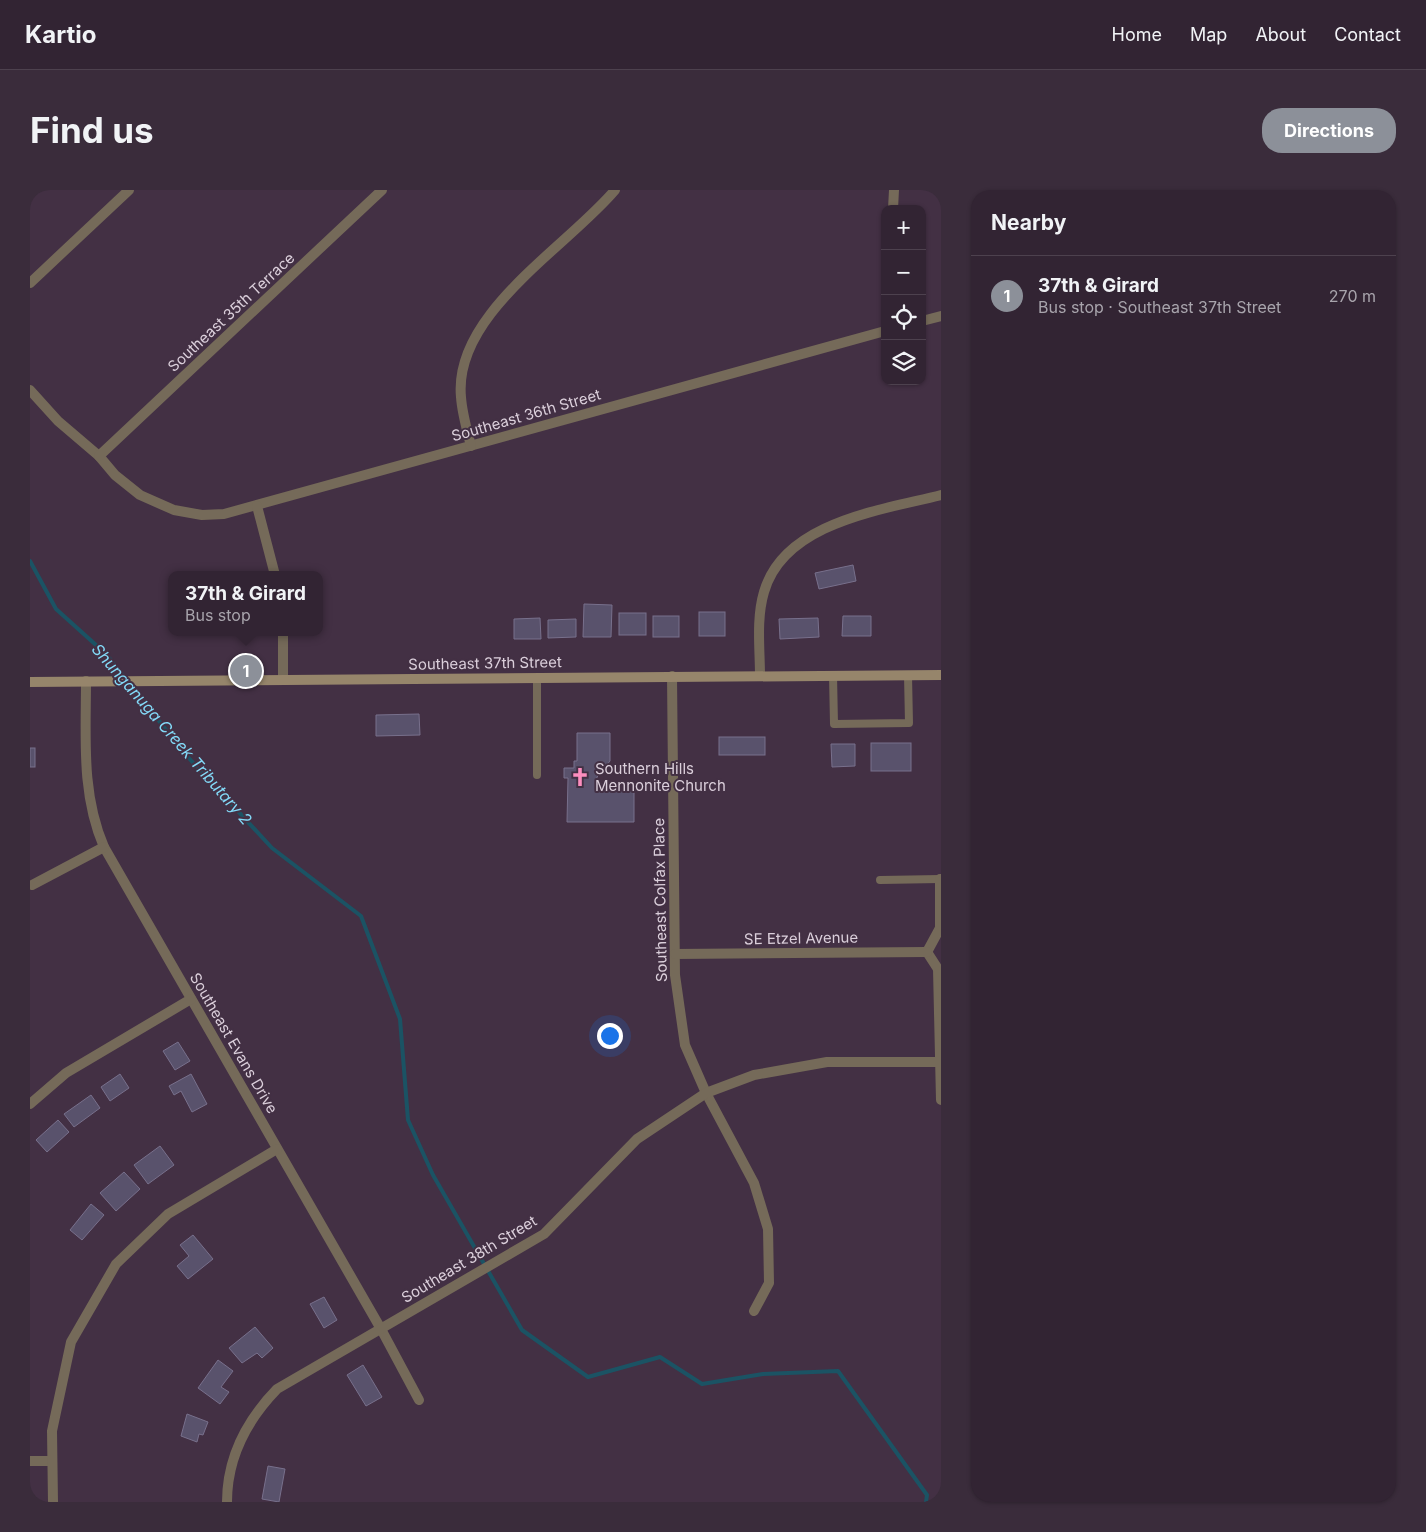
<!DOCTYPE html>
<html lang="en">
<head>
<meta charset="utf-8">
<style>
  body { margin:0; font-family:Inter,sans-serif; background:#3a2c3b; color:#f1f3f6 }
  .controls { position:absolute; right:15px; top:15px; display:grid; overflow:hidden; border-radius:10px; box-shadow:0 1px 4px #0004 }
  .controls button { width:45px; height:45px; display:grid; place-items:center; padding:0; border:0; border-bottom:1px solid #4d414e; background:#322433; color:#f1f3f6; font:25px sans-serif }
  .you { position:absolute; left:579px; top:845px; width:18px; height:18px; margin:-12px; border:4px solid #fff; border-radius:50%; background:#1a73e8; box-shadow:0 0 0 8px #1a73e833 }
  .badge { display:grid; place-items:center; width:32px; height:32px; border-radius:50%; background:#8c9099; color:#fff; font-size:16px; font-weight:700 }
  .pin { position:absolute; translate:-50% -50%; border:2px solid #fff; box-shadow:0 1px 5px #0006 }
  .popup { position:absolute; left:138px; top:381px; width:155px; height:65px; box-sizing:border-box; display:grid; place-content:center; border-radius:10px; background:#322433; filter:drop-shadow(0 1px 4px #0005); font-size:16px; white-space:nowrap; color:#a8a4ac }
  .popup b { font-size:19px; color:#f1f3f6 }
  .popup::after { content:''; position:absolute; left:50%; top:100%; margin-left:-10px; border:10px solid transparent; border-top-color:#322433 }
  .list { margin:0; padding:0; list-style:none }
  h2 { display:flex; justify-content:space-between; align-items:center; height:65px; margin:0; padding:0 20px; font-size:21px }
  h2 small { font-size:16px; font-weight:400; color:#a8a4ac }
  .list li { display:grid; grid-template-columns:32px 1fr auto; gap:15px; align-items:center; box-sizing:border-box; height:80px; padding:0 20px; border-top:1px solid #4d414e }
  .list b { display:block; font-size:19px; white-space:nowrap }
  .list p { margin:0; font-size:16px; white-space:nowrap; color:#a8a4ac }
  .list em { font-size:16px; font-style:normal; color:#a8a4ac }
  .icon { flex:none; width:28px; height:28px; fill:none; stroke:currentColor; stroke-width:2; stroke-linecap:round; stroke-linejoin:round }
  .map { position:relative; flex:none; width:911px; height:1312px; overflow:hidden; border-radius:20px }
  header { display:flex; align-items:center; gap:30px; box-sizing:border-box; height:70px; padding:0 25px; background:#322433; border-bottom:1px solid #4d414e }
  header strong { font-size:24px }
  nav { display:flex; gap:28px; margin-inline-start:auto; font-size:18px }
  .intro { display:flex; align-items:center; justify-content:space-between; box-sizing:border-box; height:120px; padding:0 30px }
  h1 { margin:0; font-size:35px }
  .button { padding:12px 22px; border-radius:20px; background:#8c9099; color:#fff; font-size:18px; font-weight:700 }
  main { display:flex; gap:30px; padding:0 30px }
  aside { flex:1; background:#322433; border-radius:20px; box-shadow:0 1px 4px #0004 }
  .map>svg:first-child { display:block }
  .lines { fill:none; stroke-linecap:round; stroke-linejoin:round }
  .stream { stroke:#1b5364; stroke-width:4 }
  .building { fill:#59526c; stroke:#78708c }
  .service { stroke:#756a59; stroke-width:8 }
  .minor { stroke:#756a59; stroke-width:10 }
  .secondary { stroke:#96856b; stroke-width:10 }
  .labels { text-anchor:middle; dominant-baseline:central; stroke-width:4; stroke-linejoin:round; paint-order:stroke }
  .street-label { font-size:15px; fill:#dbcfdb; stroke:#433044 }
  .poi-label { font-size:15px; fill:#dbcfdb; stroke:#433044; text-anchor:start }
  .water-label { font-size:16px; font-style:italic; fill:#83daf8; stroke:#433044 }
</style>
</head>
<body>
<header>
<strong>Kartio</strong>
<nav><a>Home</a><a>Map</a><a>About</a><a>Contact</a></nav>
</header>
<div class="intro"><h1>Find us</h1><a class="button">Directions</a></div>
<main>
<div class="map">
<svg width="911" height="1312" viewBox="0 0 911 1312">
  <rect width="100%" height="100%" fill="#433044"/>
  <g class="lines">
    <!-- stream -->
    <path class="stream" d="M 0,371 L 26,419 L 76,464 L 156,565 L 242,658 L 331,726 L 370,829 L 378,930 L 403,985 L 492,1140 L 558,1187 L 630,1167 L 672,1194 L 733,1184 L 808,1181 L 897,1305 L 896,1312"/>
  </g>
  <!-- building -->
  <g class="building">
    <path d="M 823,375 L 826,391 L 789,399 L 785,383 Z"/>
    <path d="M 554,414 L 582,415 L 581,447 L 553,447 Z"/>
    <rect x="669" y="422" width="26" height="24"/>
    <rect x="589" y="423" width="27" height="22"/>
    <rect x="623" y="426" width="26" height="21"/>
    <path d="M 813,426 L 841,426 L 841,446 L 812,446 Z"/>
    <path d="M 510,428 L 511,449 L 484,449 L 484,429 Z"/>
    <path d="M 788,428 L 789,447 L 750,449 L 749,429 Z"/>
    <path d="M 546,429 L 546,447 L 518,448 L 518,430 Z"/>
    <path d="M 389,524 L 390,545 L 346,546 L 346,525 Z"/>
    <path d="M 547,543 L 580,543 L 580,571 L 567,587 L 567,594 L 604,595 L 604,632 L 537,632 L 538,588 L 534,588 L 534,578 L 544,578 L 544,571 L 547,571 Z"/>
    <rect x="689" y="547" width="46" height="18"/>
    <rect x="841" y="553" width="40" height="28"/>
    <path d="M 801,554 L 825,554 L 825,576 L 802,577 Z"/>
    <rect x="0" y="558" width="5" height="19"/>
    <path d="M 148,852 L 160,871 L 145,880 L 133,861 Z"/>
    <path d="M 90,884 L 99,898 L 80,911 L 71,897 Z"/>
    <path d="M 161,884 L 177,914 L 162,922 L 151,901 L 144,905 L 139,896 Z"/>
    <path d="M 61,905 L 70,918 L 44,937 L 34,924 Z"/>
    <path d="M 28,930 L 39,942 L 17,962 L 6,950 Z"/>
    <path d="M 130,956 L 144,975 L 118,994 L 104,975 Z"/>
    <path d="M 94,982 L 110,999 L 86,1021 L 70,1003 Z"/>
    <path d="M 61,1014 L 74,1025 L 52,1050 L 40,1040 Z"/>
    <path d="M 163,1045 L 183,1069 L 158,1089 L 147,1076 L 159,1066 L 150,1055 Z"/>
    <path d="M 294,1107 L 307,1130 L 294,1138 L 280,1114 Z"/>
    <path d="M 225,1137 L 243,1158 L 232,1168 L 227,1163 L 212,1173 L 199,1158 Z"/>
    <path d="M 188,1170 L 203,1181 L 191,1197 L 199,1202 L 190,1214 L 168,1198 Z"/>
    <path d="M 333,1175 L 352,1207 L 336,1216 L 317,1185 Z"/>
    <path d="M 157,1224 L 178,1232 L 173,1245 L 169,1244 L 167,1252 L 151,1246 Z"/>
    <path d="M 238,1276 L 255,1279 L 249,1312 L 232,1309 Z"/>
  </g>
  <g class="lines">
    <!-- service -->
    <g class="service">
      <path d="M 803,485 L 804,534 L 879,533 L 878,485"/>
      <path d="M 507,488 L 507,585"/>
      <path d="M 850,690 L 910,689"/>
    </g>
    <!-- minor -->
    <g class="minor">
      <path d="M 863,19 L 864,0"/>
      <path d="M 0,93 L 99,0"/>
      <path d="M 892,131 L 911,126"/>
      <path d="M 0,200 L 28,231 L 69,266 L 85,285 L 110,305 L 144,320 L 172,325 L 194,324 L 855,141"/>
      <path d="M 441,256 C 437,240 432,223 431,207 C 423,124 537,57 585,0"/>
      <path d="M 69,266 L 352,0"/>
      <path d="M 227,316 L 245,385"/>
      <path d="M 642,486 L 645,785 L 655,855 L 676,903 L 724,993 L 738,1039 L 739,1093 L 724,1121"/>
      <path d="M 730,486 C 730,459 726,429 734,402 C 754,332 852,320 911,305"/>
      <path d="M 253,490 L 253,442"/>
      <path d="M 56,491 C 56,547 51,604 74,657 L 351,1139 L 389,1210"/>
      <path d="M 2,695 L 74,657"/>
      <path d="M 897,762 L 908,779 L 911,910"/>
      <path d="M 897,762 L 910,738 L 910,689"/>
      <path d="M 645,764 L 897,762"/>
      <path d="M 0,914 L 36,883 L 161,809"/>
      <path d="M 0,1271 L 22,1271"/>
      <path d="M 23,1312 L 22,1241 L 41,1152 L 86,1074 L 138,1024 L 247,959"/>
      <path d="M 197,1312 C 197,1267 217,1230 247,1199 L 514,1044 L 607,949 L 676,903 L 724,885 L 797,872 L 911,872"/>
    </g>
    <!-- secondary -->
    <path class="secondary" d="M 0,492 L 911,485"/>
  </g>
  <!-- icons -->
  <defs>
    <g id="church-bare" transform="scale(1.5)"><path d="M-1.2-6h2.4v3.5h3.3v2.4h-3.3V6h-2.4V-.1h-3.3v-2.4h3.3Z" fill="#fd8ebf" stroke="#433044" stroke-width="2.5" paint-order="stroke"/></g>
  </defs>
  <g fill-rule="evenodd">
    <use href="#church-bare" x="550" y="587"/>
  </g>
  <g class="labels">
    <!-- street labels -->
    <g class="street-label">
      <text transform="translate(201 122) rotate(-43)">Southeast 35th Terrace</text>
      <text transform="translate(496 225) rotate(-16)">Southeast 36th Street</text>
      <text transform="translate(455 473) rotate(-1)">Southeast 37th Street</text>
      <text transform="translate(630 710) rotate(-91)">Southeast Colfax Place</text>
      <text transform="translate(771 748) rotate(-1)">SE Etzel Avenue</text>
      <text transform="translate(204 853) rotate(60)">Southeast Evans Drive</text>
      <text transform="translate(439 1069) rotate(-31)">Southeast 38th Street</text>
    </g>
    <!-- poi labels -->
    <g class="poi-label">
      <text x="565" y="578">Southern Hills<tspan x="565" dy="17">Mennonite Church</tspan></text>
    </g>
    <!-- water labels -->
    <g class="water-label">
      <text transform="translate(142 544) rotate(49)">Shunganuga Creek Tributary 2</text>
    </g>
  </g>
</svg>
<div class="controls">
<button>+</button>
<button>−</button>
<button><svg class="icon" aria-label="locate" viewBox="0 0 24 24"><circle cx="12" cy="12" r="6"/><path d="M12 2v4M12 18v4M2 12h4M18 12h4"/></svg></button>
<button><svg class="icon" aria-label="layers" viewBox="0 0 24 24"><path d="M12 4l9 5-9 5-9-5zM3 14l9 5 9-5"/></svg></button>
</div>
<div class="you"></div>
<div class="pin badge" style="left:216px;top:481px">1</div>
<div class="popup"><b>37th &amp; Girard</b>Bus stop</div>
</div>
<aside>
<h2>Nearby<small></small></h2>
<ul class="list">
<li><span class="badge">1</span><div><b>37th &amp; Girard</b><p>Bus stop · Southeast 37th Street</p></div><em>270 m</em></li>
</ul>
</aside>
</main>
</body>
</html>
